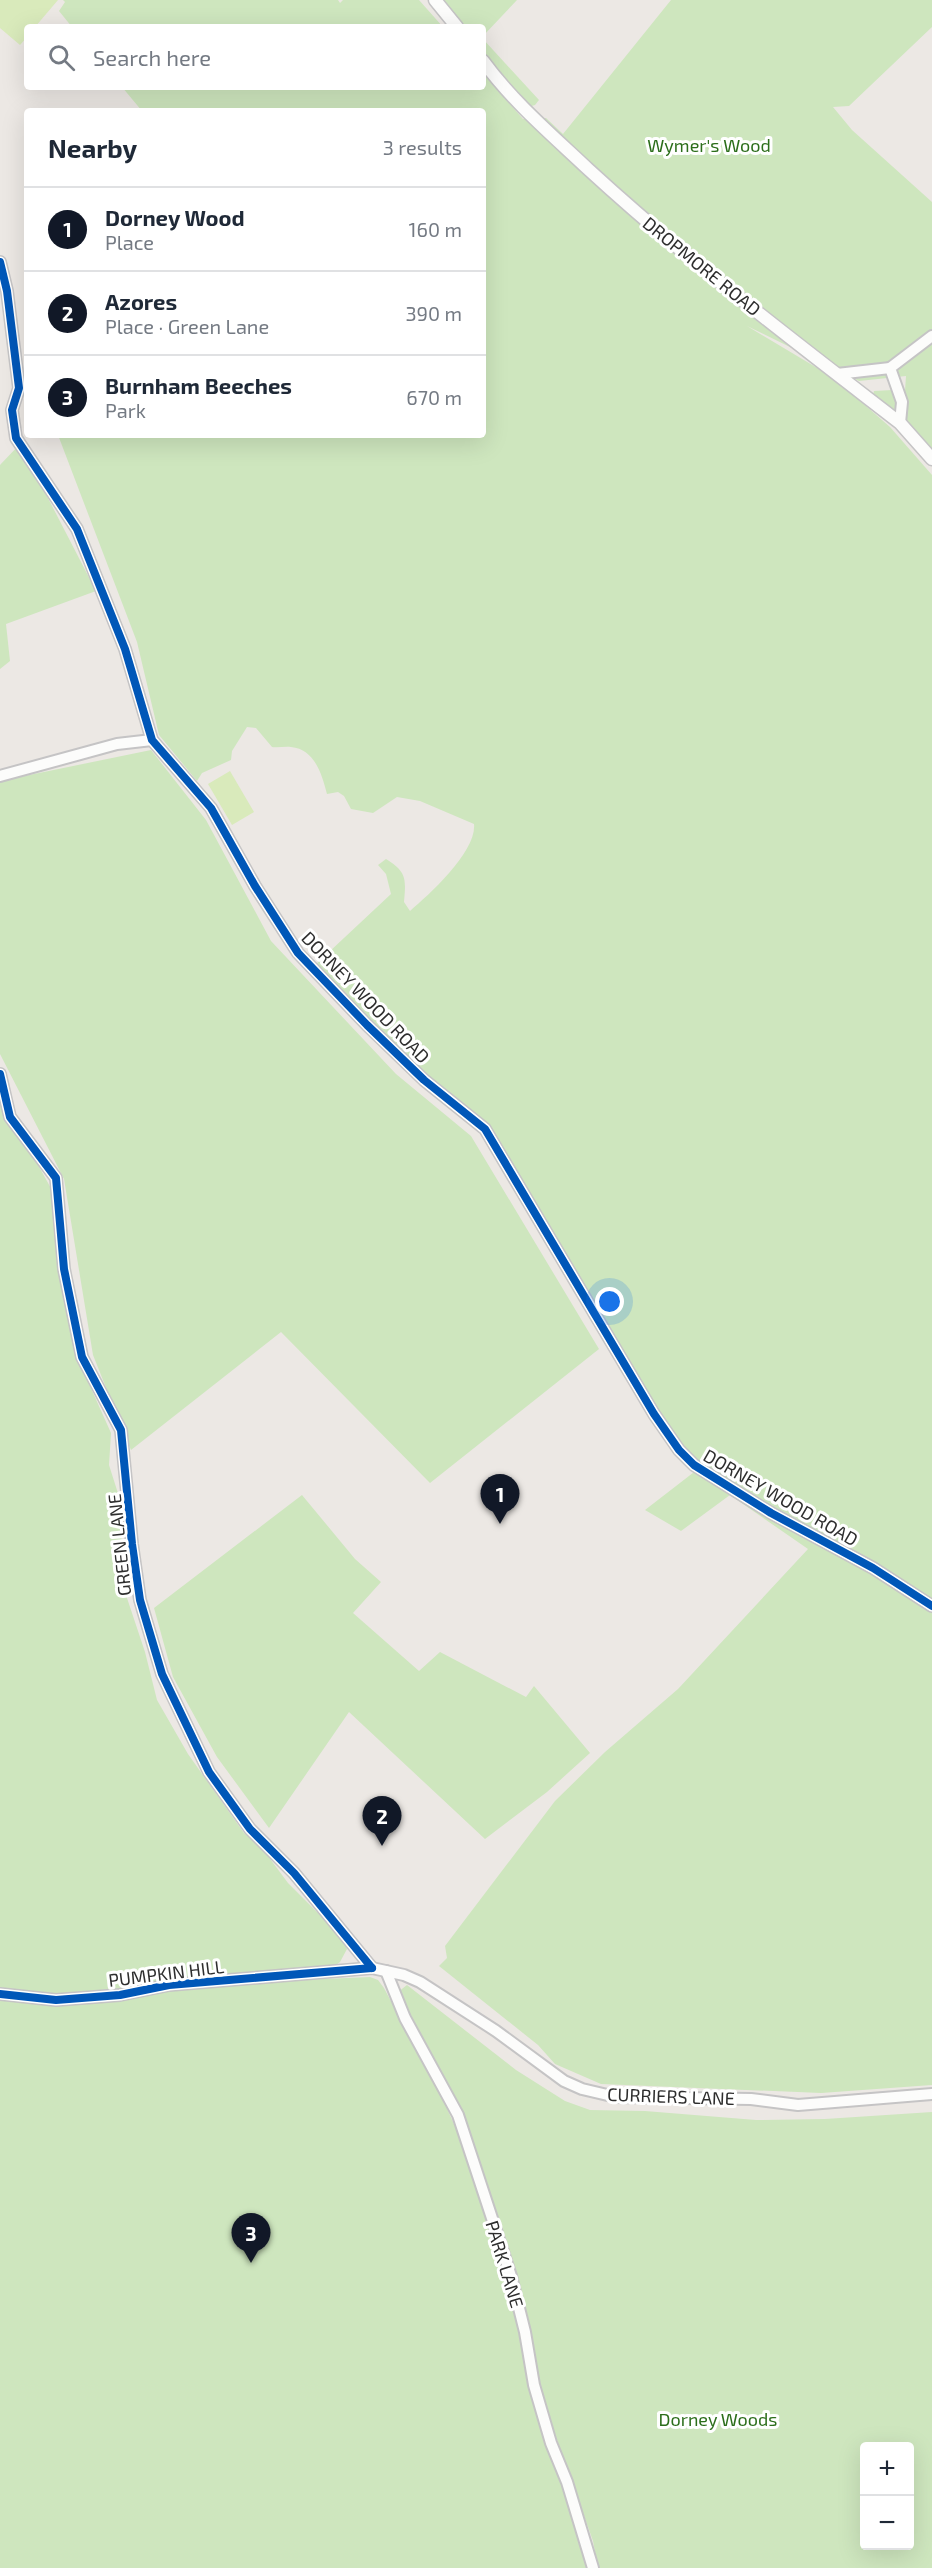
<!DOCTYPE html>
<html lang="en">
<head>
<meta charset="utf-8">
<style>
  body { margin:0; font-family:"Exo 2",sans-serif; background:#f6f6f7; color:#1f2937 }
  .controls { position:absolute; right:18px; bottom:18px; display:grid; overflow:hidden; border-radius:6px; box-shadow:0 6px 24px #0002 }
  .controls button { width:54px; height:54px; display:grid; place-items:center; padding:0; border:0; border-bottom:2px solid #e0e1e3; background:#fff; color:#1f2937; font:30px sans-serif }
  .you { position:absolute; left:610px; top:1302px; width:21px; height:21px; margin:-15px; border:4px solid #fff; border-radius:50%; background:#1a73e8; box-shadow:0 0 0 9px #1a73e833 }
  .badge { display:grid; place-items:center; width:39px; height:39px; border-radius:50%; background:#111827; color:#fff; font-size:20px; font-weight:700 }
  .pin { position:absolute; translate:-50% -50px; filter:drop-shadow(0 2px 3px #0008) }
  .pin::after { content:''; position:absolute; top:32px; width:21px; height:18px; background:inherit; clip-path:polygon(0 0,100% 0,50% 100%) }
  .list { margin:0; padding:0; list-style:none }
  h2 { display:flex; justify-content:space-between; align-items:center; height:78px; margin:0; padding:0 24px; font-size:26px }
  h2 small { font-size:20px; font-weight:400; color:#747a83 }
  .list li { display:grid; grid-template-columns:39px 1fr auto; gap:18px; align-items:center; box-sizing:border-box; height:84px; padding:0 24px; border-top:2px solid #e0e1e3 }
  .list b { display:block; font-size:22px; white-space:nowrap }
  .list p { margin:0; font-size:20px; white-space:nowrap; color:#747a83 }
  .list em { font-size:20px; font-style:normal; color:#747a83 }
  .icon { flex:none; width:33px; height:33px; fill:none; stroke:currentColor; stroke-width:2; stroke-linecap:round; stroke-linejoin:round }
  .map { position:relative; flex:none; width:932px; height:2568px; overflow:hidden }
  .search { position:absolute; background:#fff; box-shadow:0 6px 24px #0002; left:24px; top:24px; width:462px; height:66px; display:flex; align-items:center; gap:15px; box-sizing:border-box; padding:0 21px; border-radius:6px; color:#747a83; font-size:22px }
  .panel { position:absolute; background:#fff; box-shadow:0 6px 24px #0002; left:24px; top:108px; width:462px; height:330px; border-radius:6px }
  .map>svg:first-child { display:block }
  .green { fill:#cee6be; fill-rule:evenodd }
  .pitch { fill:#d9eabb }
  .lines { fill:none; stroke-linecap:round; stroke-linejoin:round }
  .minor-casing { stroke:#c5c4c5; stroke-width:14 }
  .tertiary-casing { stroke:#c5c4c5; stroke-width:15 }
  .minor { stroke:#fcfcfb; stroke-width:10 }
  .tertiary { stroke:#fcfcfb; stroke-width:12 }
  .cycleway-casing { stroke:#fff; stroke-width:11 }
  .cycleway { stroke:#0057b8; stroke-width:8 }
  .labels { text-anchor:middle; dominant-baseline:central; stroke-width:6; stroke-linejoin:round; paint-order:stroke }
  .park-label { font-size:18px; fill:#2c6e1b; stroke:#fff }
  .street-label { font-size:18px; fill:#2e2e2e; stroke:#fff }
</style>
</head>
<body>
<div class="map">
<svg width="932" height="2568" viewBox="0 0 932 2568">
  <rect width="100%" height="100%" fill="#ece8e4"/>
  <!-- green -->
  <g class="green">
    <path d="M 63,0 L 338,0 L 340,3 L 343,0 L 419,0 L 443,27 L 72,27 L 59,11 L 65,2 Z"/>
    <path d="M 441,0 L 517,0 L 483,36 L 483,27 L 463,27 Z"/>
    <path d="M 671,0 L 932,0 L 932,27 L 849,106 L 833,107 L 852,130 L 932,202 L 932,451 L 903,420 L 906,376 L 859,381 L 747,326 L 834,378 L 890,427 L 932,475 L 932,2085 L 821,2093 L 601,2084 L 555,2064 L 538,2045 L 439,1966 L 447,1958 L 445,1946 L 555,1801 L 605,1752 L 678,1689 L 808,1549 L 730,1495 L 681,1531 L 645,1510 L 698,1469 L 654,1414 L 485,1129 L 424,1080 L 313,967 L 391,894 L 386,874 L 378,865 L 386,859 C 407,872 406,879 404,902 L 410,911 C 430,894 477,851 474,824 L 420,801 L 397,797 L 373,813 L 351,809 L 344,796 L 338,792 L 327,794 C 322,775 315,749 291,747 C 285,746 278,748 272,747 L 256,728 L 247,727 L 232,751 L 231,760 L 202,773 L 197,781 L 159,735 L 137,642 L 58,435 L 483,435 L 483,111 L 142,111 L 122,87 L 483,87 L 483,73 L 523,119 L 546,118 L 563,134 Z"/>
    <path d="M 483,39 L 539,100 L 535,105 L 528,107 L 499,77 L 483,54 Z"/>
    <path d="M 892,390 L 896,397 L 896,411 L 893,413 L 873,395 L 874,391 Z"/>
    <path d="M 20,444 L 96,591 L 6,624 L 10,661 L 0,669 L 0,465 Z"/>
    <path d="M 151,750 L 206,820 L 271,941 L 396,1074 L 471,1136 L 599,1349 L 430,1483 L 281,1332 L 131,1450 L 93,1355 L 64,1179 L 0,1054 L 0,781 Z"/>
    <path d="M 0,1096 L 53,1192 L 64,1298 L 77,1357 L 111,1433 L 109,1465 L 122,1506 L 121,1580 L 145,1652 L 157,1700 L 188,1754 L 244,1833 L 262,1848 L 288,1883 L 341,1936 L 347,1949 L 340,1962 L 332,1968 L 48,1995 L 0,1991 Z"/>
    <path d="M 302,1495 L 355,1559 L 381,1582 L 353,1613 L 419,1671 L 440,1652 L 526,1697 L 534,1686 L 590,1753 L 547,1792 L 485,1839 L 349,1712 L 269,1828 L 217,1757 L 173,1677 L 154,1608 Z"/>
    <path d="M 370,1977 L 378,1980 L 384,1988 L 445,2104 L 465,2149 L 490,2221 L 515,2305 L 527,2373 L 587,2568 L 0,2568 L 0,1998 L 121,1999 L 208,1984 Z"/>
    <path d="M 407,1985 L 516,2070 L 565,2101 L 590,2110 L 645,2111 L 756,2120 L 825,2119 L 932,2112 L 932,2568 L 598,2568 L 593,2541 L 545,2406 L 517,2288 L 468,2134 L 439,2068 L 399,1998 L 398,1992 ZM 864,2446 L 910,2446 L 910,2546 L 864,2546 Z"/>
  </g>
  <!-- pitch -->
  <g class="pitch">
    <path d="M 0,0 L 58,0 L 35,27 L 27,27 L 27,37 L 20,45 L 0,28 Z"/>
    <path d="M 230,771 L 254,812 L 232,825 L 208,784 Z"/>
  </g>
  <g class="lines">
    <!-- minor casing -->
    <g class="minor-casing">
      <g id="minor">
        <path d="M 0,262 L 7,291 L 19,388 L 12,410 L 16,438 L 77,529 L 125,649 L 152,740 L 211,808 L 255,886 L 298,953 L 367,1025 L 424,1080 L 485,1129 L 654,1414 L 679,1450 L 694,1465 L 771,1513 L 873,1568 L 932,1606"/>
        <path d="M 837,374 L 890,368"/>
        <path d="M 900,423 L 902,402 L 890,368 L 932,336"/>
        <path d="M 0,776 L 117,744 L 152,740"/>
        <path d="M 0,1074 L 10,1117 L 56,1178 L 64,1269 L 82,1357 L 121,1430 L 132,1544 L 140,1600 L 162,1674 L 209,1772 L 250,1829 L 294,1873 L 372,1968"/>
        <path d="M 386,1971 L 405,2018 L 458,2115 L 511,2276 L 525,2332 L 534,2385 L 551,2443 L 567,2482 L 593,2568"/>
        <path d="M 0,1994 L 56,2000 L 120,1995 L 169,1985 L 372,1968 L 404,1975 L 420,1982 L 496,2031 L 564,2081 L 582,2089 L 616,2097 L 751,2099 L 798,2105 L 932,2094"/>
      </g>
    </g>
    <!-- tertiary casing -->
    <g class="tertiary-casing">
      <g id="tertiary">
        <path d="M 435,0 L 457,27"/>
        <path d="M 483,61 C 513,102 552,135 588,169 C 687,260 794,341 900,423 L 932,459"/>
      </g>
    </g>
    <!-- minor -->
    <use href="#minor" class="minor"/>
    <!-- tertiary -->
    <use href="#tertiary" class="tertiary"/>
    <!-- cycleway casing -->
    <g class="cycleway-casing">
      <g id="cycleway">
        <path d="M 0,262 L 7,291 L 19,388 L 12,410 L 16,438 L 77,529 L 125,649 L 152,740 L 211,808 L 255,886 L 298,953 L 367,1025 L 424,1080 L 485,1129 L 654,1414 L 679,1450 L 694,1465 L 771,1513 L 873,1568 L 932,1606"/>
        <path d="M 0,1074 L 10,1117 L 56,1178 L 64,1269 L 82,1357 L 121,1430 L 132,1544 L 140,1600 L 162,1674 L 209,1772 L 250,1829 L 294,1873 L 372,1968"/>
        <path d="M 0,1994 L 56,2000 L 120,1995 L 169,1985 L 372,1968"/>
      </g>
    </g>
    <!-- cycleway -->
    <use href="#cycleway" class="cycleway"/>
  </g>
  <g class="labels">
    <!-- park labels -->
    <g class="park-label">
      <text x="709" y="145">Wymer's Wood</text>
      <text x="718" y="2419">Dorney Woods</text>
    </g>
    <!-- street labels -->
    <g class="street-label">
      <text transform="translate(702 266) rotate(39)">DROPMORE ROAD</text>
      <text transform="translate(366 997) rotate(46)">DORNEY WOOD ROAD</text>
      <text transform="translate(781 1497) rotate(30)">DORNEY WOOD ROAD</text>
      <text transform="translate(119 1545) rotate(-96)">GREEN LANE</text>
      <text transform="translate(166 1973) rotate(-7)">PUMPKIN HILL</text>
      <text transform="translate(671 2096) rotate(2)">CURRIERS LANE</text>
      <text transform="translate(505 2264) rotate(73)">PARK LANE</text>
    </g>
  </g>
</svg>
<div class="controls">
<button>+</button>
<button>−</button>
</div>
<div class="you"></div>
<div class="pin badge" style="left:500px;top:1524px">1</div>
<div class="pin badge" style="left:382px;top:1846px">2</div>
<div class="pin badge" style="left:251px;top:2263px">3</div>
<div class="search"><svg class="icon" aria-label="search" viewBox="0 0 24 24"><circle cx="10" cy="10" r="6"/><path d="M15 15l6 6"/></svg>Search here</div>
<section class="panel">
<h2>Nearby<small>3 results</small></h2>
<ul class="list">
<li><span class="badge">1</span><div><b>Dorney Wood</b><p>Place</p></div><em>160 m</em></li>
<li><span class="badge">2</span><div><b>Azores</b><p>Place · Green Lane</p></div><em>390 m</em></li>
<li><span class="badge">3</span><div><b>Burnham Beeches</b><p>Park</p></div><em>670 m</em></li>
</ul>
</section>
</div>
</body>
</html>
